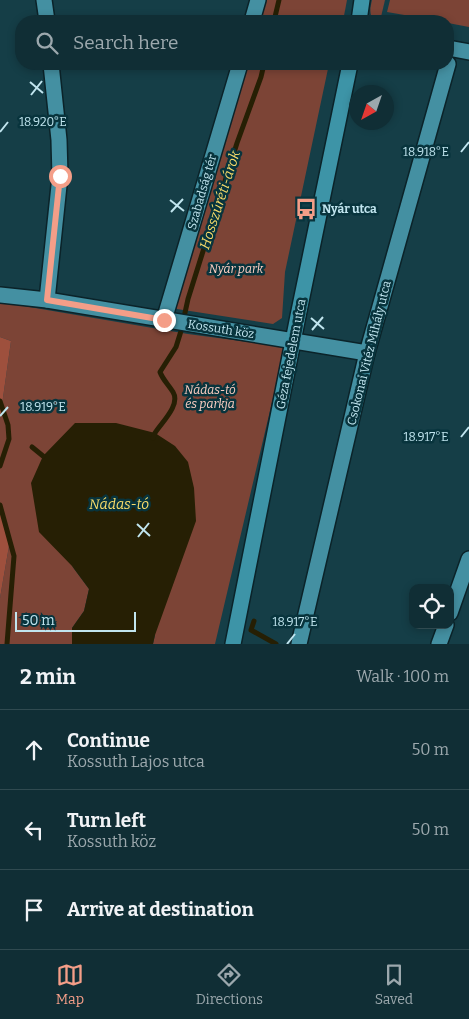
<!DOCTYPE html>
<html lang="en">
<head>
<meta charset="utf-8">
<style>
  body { margin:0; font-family:Bitter,serif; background:#19363d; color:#f1f3f6 }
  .controls { position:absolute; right:15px; bottom:15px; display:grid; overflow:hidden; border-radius:10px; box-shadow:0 2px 8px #0003 }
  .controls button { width:45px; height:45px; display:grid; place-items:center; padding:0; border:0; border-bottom:1px solid #304a50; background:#102e35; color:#f1f3f6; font:25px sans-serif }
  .compass { position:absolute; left:349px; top:85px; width:45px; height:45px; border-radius:50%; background:#102e35; box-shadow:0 2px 8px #0003; rotate:220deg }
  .scale { position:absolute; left:15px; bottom:12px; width:121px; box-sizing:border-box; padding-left:5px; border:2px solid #c1e5ef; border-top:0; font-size:14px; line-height:18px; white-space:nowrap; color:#c1e5ef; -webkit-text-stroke:4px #08343d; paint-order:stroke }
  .stop { position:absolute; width:15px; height:15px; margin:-11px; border:4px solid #f49e88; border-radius:50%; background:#fff }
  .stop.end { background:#f49e88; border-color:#fff; box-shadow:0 1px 5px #0008 }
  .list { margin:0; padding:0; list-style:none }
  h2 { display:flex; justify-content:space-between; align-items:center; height:65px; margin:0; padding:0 20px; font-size:21px }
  h2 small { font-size:16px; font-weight:400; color:#9ca8ad }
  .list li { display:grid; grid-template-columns:32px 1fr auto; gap:15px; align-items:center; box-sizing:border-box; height:80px; padding:0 20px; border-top:1px solid #304a50 }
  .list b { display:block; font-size:19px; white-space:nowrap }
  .list p { margin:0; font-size:16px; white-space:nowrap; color:#9ca8ad }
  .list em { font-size:16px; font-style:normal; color:#9ca8ad }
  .icon { flex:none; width:28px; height:28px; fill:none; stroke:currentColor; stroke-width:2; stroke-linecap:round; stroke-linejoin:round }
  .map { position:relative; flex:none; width:469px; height:644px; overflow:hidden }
  .search { position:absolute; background:#102e35; box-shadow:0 2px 8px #0003; left:15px; right:15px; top:15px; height:55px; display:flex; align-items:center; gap:12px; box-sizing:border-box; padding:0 18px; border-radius:20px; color:#9ca8ad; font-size:19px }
  .sheet { height:305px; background:#102e35 }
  nav { display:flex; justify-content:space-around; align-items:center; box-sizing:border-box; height:70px; border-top:1px solid #304a50; background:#102e35; font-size:14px; color:#9ca8ad }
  nav a { display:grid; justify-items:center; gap:2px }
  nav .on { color:#f49e88 }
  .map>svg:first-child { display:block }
  .green { fill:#7c4436 }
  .forest { fill:#9e503d }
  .water { fill:#261f04 }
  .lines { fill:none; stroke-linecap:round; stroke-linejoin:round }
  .stream { stroke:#261f04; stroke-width:5 }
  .street-casing { stroke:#0b2329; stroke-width:18 }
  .secondary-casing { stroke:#0b2329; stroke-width:18 }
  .street { stroke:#4490a2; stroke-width:15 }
  .secondary { stroke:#3d94a7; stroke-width:15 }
  .route { stroke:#f49e88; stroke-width:6 }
  .ticks { fill:none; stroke:#c1e5ef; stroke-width:2 }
  .labels { text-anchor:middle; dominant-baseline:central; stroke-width:5; stroke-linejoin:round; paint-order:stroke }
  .street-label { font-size:12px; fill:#c1e5ef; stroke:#08343d }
  .poi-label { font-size:12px; font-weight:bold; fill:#c1e5ef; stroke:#08343d; text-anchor:start }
  .park-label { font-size:12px; font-style:italic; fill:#fecfc3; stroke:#08343d }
  .water-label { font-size:14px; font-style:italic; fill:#f9dc6a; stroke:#08343d }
  .ticks-label { font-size:12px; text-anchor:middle; fill:#c1e5ef; stroke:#08343d; stroke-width:5; stroke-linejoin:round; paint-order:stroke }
</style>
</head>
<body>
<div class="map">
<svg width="469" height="644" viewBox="0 0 469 644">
  <rect width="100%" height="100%" fill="#153e47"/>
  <!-- green -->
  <g class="green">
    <path d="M 265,0 L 347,0 L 343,21 L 259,21 Z"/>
    <path d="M 372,0 L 385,0 L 380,21 L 374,21 C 369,14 370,8 372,0 Z"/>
    <path d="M 390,0 L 469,0 L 469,27 L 448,23 L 448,21 L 439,21 L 387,12 Z"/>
    <path d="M 246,64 L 329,64 L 285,272 L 282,318 L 273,324 L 177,309 L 174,306 Z"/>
    <path d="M 0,302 L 188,334 L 285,347 L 215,644 L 153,644 L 155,635 L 72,566 L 89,589 L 84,611 L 72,628 L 72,644 L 0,644 L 0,598 L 9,546 L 0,502 L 0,419 L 11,341 L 0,337 Z"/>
  </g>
  <!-- forest -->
  <g class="forest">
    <path d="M 0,337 L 11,341 L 0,419 Z"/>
    <path d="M 0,502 L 9,546 L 0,598 Z"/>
  </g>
  <!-- water -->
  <path class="water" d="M 75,423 L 116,423 L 155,433 L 175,446 L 188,462 L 194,488 L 196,521 L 155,635 L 153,644 L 72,644 L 72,628 L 84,611 L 89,589 L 72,566 L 39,532 L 31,483 L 43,456 Z"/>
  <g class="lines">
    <!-- stream -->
    <g class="stream">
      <path d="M 274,21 L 279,0"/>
      <path d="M 0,401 L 8,425 L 9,439 L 0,466"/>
      <path d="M 153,438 L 155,433 C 161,423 181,405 173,392 C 168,384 163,380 160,372 L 176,347 L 181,331 L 188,299 L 237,143 L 261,77 L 264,64"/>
      <path d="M 32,447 L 43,456"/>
      <path d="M 0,505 L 14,556 L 7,644"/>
      <path d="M 254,621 L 251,630 L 276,644"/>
    </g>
    <!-- street casing -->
    <g class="street-casing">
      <g id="street">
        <path d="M 44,0 L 47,21"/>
        <path d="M 252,21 L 258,0"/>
        <path d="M 448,48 L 469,52"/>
        <path d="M 0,295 L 47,300 L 367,353"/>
        <path d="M 47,300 L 60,176 L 59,140 L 51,64"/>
        <path d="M 164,320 L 240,64"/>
        <path d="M 450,613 L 469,559"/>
        <path d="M 299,644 L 367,353 L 448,64"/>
        <path d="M 439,644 L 446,625"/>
      </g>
    </g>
    <!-- secondary casing -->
    <g class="secondary-casing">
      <g id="secondary">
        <path d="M 359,21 L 362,0"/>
        <path d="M 233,644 L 298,316 L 350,64"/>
      </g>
    </g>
    <!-- street -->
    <use href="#street" class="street"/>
    <!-- secondary -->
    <use href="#secondary" class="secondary"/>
  </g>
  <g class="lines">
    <!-- route -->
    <path class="route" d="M 60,176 L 47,300 L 164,320"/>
  </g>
  <!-- ticks -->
  <path class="ticks" d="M 30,82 L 43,93M 31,95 L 42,81M 0,132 L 8,122M 461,152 L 469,142M 170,200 L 184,211M 171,212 L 183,199M 311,318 L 324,329M 312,330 L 323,317M 0,416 L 8,407M 461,437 L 469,427M 137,524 L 150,536M 138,537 L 149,523M 287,644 L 295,634"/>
  <!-- icons -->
  <defs>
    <g id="bus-bare" transform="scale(1.725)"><path d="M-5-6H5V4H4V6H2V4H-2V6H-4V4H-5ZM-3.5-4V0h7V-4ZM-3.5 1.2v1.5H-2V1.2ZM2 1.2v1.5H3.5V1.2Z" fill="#f49e88" stroke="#08343d" stroke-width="2.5" paint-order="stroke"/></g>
  </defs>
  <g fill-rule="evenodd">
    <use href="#bus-bare" x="306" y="209"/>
  </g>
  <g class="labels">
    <!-- street labels -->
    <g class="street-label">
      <text transform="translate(202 192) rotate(-74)">Szabadság tér</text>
      <text transform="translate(221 329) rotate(9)">Kossuth köz</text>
      <text transform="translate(369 353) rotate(-76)">Csokonai Vitéz Mihály utca</text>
      <text transform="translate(291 354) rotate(-79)">Géza fejedelem utca</text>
    </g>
    <!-- poi labels -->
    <g class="poi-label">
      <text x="322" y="209">Nyár utca</text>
    </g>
    <!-- park labels -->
    <g class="park-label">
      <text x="236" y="269">Nyár park</text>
      <text x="210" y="390">Nádas-tó<tspan x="210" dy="14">és parkja</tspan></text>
    </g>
    <!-- water labels -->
    <g class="water-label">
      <text transform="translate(220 200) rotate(-72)">Hosszúréti-árok</text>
      <text x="119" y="504">Nádas-tó</text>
    </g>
  </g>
  <g class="ticks-label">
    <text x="43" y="126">18.920°E</text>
    <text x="426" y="156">18.918°E</text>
    <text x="43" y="411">18.919°E</text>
    <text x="426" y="441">18.917°E</text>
    <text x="295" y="626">18.917°E</text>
  </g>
</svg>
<div class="controls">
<button><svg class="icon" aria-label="locate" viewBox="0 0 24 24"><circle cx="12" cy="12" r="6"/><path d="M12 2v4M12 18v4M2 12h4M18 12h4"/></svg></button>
</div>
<svg class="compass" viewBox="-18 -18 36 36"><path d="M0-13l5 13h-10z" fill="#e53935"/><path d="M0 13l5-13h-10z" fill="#9ca8ad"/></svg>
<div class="scale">50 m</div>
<div class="stop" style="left:60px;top:176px"></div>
<div class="stop end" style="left:164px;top:320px"></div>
<div class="search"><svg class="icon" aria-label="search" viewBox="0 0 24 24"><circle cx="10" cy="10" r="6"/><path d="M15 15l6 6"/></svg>Search here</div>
</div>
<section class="sheet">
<h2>2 min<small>Walk · 100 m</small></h2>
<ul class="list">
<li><svg class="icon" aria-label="ahead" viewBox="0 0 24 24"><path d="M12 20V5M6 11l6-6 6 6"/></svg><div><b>Continue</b><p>Kossuth Lajos utca</p></div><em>50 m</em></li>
<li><svg class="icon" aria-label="left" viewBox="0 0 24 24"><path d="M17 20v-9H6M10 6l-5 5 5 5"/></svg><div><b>Turn left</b><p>Kossuth köz</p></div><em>50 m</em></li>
<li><svg class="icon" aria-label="arrive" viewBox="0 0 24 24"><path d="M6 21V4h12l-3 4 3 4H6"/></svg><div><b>Arrive at destination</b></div></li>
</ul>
</section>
<nav>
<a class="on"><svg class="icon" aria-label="map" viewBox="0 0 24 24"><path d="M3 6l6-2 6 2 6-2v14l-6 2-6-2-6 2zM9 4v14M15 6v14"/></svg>Map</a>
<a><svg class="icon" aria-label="directions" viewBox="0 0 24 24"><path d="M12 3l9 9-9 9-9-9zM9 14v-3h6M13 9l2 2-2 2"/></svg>Directions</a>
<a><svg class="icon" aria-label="saved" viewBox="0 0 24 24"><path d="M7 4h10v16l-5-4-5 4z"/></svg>Saved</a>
</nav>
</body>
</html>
